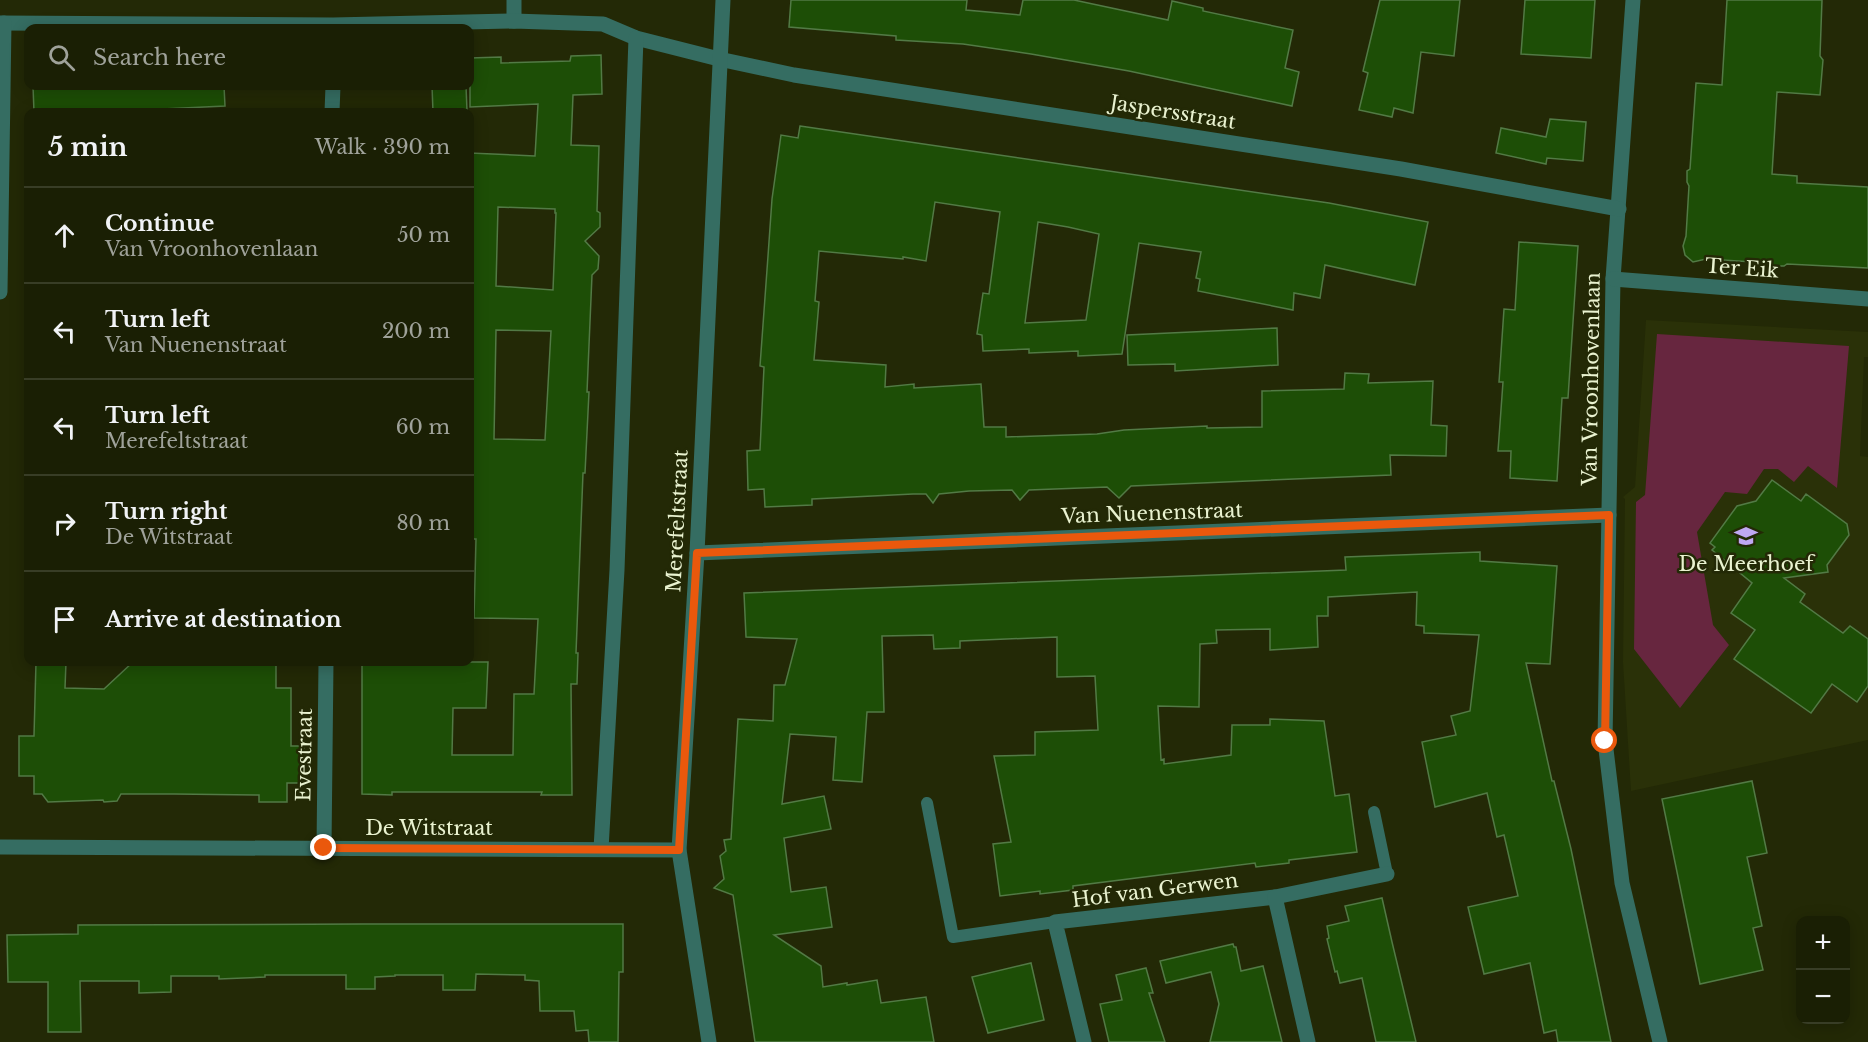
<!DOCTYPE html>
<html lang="en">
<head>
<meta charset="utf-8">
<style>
  body { margin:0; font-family:"Libre Baskerville",serif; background:#23270e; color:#f1f3f6 }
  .controls { position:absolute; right:18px; bottom:18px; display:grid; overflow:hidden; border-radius:12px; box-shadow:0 3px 15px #0003 }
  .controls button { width:54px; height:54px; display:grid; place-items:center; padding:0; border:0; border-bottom:2px solid #383d26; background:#1a1f04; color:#f1f3f6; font:30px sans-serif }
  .stop { position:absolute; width:18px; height:18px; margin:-14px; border:4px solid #ea580c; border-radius:50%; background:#fff }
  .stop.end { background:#ea580c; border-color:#fff; box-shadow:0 2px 6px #0008 }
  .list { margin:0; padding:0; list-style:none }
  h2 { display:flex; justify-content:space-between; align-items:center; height:78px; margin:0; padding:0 24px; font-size:26px }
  h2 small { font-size:20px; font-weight:400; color:#9fa29a }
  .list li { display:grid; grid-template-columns:39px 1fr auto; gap:18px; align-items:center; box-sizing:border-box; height:96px; padding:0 24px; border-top:2px solid #383d26 }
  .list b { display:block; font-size:22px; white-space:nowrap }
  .list p { margin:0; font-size:20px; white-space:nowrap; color:#9fa29a }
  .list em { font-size:20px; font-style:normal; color:#9fa29a }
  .icon { flex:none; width:33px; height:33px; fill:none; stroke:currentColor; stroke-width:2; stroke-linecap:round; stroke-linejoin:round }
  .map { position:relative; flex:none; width:1868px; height:1042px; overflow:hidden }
  .search { position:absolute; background:#1a1f04; box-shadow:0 3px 15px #0003; left:24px; top:24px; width:450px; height:66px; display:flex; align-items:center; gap:15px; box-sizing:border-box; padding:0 21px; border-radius:12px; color:#9fa29a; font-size:22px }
  .panel { position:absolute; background:#1a1f04; box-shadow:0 3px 15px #0003; left:24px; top:108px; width:450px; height:558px; border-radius:12px }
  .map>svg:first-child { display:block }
  .built { fill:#2a3108 }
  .green { fill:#67263f }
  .building { fill:#1d4e06; stroke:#527a45; stroke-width:1.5; fill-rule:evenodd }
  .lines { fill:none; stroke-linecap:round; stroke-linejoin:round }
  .lane { stroke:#356d62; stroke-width:12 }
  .street { stroke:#356d62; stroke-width:15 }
  .route { stroke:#ea580c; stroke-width:8 }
  .labels { text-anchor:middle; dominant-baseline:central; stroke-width:5; stroke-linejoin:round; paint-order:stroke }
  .street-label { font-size:20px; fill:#e9f2d0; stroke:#232906 }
  .poi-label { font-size:20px; fill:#e9f2d0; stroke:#232906 }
</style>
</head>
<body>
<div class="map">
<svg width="1868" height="1042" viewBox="0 0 1868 1042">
  <rect width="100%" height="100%" fill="#232906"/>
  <!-- built -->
  <path class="built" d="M 1646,320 L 1868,332 L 1868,357 L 1864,357 L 1860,456 L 1868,457 L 1868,740 L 1631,791 L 1623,662 L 1625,499 L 1623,497 L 1635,487 Z"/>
  <!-- green -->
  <path class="green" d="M 1657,334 L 1849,346 L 1837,488 L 1808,466 L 1794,482 L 1778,469 L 1764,469 L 1747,494 L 1725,492 L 1697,532 L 1713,625 L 1729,645 L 1680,708 L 1634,649 L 1636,502 L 1645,495 Z"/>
  <!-- building -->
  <g class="building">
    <path d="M 791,0 L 967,0 L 966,10 L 1020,15 L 1023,0 L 1074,0 L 1168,20 L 1172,1 L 1203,8 L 1203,11 L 1293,30 L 1285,68 L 1299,72 L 1292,106 L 1129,71 L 1031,54 L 963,44 L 896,40 L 896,36 L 789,27 Z"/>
    <path d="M 1380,0 L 1460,0 L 1454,56 L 1421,52 L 1413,113 L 1394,108 L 1392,117 L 1359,110 L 1368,73 L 1363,71 Z"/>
    <path d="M 1525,0 L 1595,0 L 1591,58 L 1521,54 Z"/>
    <path d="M 1727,0 L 1822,0 L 1820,56 L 1823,60 L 1820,95 L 1777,92 L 1772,174 L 1797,176 L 1797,183 L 1868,187 L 1868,268 L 1787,264 L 1784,266 L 1773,266 L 1770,263 L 1706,259 L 1693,262 L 1685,255 L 1683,246 L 1686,236 L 1689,186 L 1687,182 L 1687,171 L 1690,169 L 1696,83 L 1722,85 Z"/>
    <path d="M 601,55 L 602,94 L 573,95 L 571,145 L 599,146 L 597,211 L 600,213 L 600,227 L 585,241 L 599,256 L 598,269 L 592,275 L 587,392 L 589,392 L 585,473 L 583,473 L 576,653 L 578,653 L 577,684 L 571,684 L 572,795 L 541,795 L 542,792 L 392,792 L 392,795 L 362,794 L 362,662 L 488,662 L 486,708 L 453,708 L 452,755 L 513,755 L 514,694 L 534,694 L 538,619 L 474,618 L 476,539 L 470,539 L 470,153 L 535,156 L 538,104 L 470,107 L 470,58 L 501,57 L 501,63 L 570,61 L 571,56 ZM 498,207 L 555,209 L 555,213 L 556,213 L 553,290 L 496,286 ZM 496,330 L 551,331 L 545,440 L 494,439 Z"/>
    <path d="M 33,86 L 224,86 L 225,106 L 99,112 L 34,112 Z"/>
    <path d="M 432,86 L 466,86 L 467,111 L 433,112 Z"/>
    <path d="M 1550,119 L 1586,122 L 1583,161 L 1547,158 L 1546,164 L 1496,153 L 1501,128 L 1546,137 Z"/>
    <path d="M 800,126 L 1329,203 L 1428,222 L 1415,285 L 1325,265 L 1320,298 L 1294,293 L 1293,310 L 1198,291 L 1200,279 L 1196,278 L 1201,252 L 1139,243 L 1122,354 L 1078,356 L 1078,351 L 1029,353 L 1029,349 L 983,351 L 982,335 L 977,334 L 983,293 L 989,294 L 1000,212 L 935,202 L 926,261 L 903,257 L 903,259 L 819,251 L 815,301 L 819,302 L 814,360 L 886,365 L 885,387 L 914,384 L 914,388 L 981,384 L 984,427 L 1006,427 L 1006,437 L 1097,434 L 1124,430 L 1207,426 L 1207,428 L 1262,427 L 1262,391 L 1344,389 L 1345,373 L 1369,374 L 1368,383 L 1433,381 L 1431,425 L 1447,426 L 1446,456 L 1390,455 L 1391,475 L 1131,486 L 1119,498 L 1107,487 L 1029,490 L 1020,500 L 1012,490 L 969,491 L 939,494 L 933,503 L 926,494 L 913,494 L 812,499 L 812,505 L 765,507 L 764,489 L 748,490 L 747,451 L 760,450 L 764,367 L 760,366 L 768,256 L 772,199 L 781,135 L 798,138 ZM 1038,222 L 1068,227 L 1099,234 L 1086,320 L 1025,323 Z"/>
    <path d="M 1519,242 L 1578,246 L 1568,398 L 1562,398 L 1557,481 L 1510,478 L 1511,451 L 1498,451 L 1503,382 L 1499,382 L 1504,309 L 1515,310 Z"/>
    <path d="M 1277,328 L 1278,365 L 1175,371 L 1175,364 L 1128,365 L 1127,335 Z"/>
    <path d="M 1772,480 L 1801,501 L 1806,494 L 1847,524 L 1849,535 L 1827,565 L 1828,572 L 1784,578 L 1805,594 L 1800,602 L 1843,633 L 1850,626 L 1868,639 L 1868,686 L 1857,702 L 1832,684 L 1811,713 L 1734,659 L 1755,630 L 1731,613 L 1752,583 L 1712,550 L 1715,547 L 1710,543 L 1737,506 L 1756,501 Z"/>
    <path d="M 1480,552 L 1480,561 L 1557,566 L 1550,664 L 1526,663 L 1552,781 L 1554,781 L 1571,849 L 1611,1042 L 1558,1042 L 1556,1030 L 1544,1033 L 1530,963 L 1484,974 L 1468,907 L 1518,896 L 1504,835 L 1497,837 L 1487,793 L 1435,807 L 1422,742 L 1456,735 L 1451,716 L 1470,711 L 1479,635 L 1424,633 L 1424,626 L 1416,625 L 1417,592 L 1328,597 L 1328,616 L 1317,616 L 1318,647 L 1270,650 L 1270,629 L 1216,630 L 1217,643 L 1200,644 L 1199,707 L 1158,706 L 1161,760 L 1164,759 L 1164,764 L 1231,755 L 1232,725 L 1270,725 L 1270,719 L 1324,721 L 1335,796 L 1349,794 L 1357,852 L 1289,860 L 1289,863 L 1256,867 L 1255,863 L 1073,886 L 1073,890 L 1040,894 L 1040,891 L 1000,896 L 993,844 L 1011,842 L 994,756 L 1035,755 L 1035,732 L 1098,730 L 1095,676 L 1057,677 L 1057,637 L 960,641 L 960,648 L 934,649 L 933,635 L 882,636 L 884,712 L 867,712 L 862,782 L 833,780 L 836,737 L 790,734 L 782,804 L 824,796 L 831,829 L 784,838 L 791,892 L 826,887 L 832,927 L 774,935 L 821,966 L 823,987 L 847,983 L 847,985 L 877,980 L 881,1003 L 926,997 L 934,1042 L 755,1042 L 733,895 L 714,888 L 724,879 L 720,856 L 726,851 L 724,840 L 731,839 L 738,719 L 773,721 L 774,685 L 785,685 L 797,639 L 746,637 L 744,593 L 1346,570 L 1345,557 Z"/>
    <path d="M 36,662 L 66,662 L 65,688 L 104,689 L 133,662 L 270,662 L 270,663 L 276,663 L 276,688 L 291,688 L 291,746 L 304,746 L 304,783 L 287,783 L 287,802 L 259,802 L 259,795 L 174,794 L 121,794 L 117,801 L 104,802 L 103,800 L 48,802 L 42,794 L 34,794 L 34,776 L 19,776 L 19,736 L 34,736 Z"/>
    <path d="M 1752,781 L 1767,853 L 1747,857 L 1762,926 L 1753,928 L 1763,970 L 1700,984 L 1662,799 Z"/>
    <path d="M 1382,898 L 1392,942 L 1416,1042 L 1376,1042 L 1362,978 L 1340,983 L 1337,971 L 1335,972 L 1327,939 L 1329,938 L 1327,926 L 1349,921 L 1345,906 Z"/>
    <path d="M 363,924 L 623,924 L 623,972 L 619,972 L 618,1042 L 589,1042 L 588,1030 L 576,1031 L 574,1011 L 540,1011 L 539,981 L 525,980 L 525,975 L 476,974 L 475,990 L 443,990 L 443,975 L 395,975 L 395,976 L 375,977 L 375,989 L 346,989 L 346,975 L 265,975 L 265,977 L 219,979 L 219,976 L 171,976 L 171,992 L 139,993 L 139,981 L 80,981 L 81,1032 L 48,1032 L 48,982 L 8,982 L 7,935 L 78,934 L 78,925 Z"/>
    <path d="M 1233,944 L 1234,947 L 1236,947 L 1241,971 L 1263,966 L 1282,1042 L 1210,1042 L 1219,1004 L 1211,972 L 1166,983 L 1160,961 Z"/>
    <path d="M 1031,963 L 1044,1020 L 988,1033 L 972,977 Z"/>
    <path d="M 1146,968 L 1153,993 L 1149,993 L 1165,1042 L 1109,1042 L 1100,1004 L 1122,1000 L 1116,975 Z"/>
  </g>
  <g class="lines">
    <!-- lane -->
    <g class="lane">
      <path d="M 927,803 L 953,937 L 1055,922"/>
      <path d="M 1374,812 L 1387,874"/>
    </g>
    <!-- street -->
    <g class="street">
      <path d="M 1633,0 L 1613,279 L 1605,741 L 1622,883 L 1660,1042"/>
      <path d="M 514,21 L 514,0"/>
      <path d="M 0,23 L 333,25 L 514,21 L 603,24 L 636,38 L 719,59 L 794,75 L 1401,169 L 1619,209"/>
      <path d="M 332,112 L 333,86"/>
      <path d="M 1613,279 L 1868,299"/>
      <path d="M 0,292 L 4,23"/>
      <path d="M 697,553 L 1609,515"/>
      <path d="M 0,847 L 679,850"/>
      <path d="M 324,848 L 326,662"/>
      <path d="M 601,849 L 617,570 L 636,38"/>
      <path d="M 709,1042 L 679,850 L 697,553 L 723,0"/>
      <path d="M 1084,1042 L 1055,922 L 1275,897"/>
      <path d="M 1308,1042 L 1275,897 L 1387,874"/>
    </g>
  </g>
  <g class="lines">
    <!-- route -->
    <path class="route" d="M 324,848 L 679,850 L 697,553 L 1609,515 L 1605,741"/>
  </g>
  <!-- icons -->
  <defs>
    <g id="school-bare" transform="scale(1.8)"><path d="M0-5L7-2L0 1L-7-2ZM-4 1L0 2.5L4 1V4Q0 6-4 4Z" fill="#c0a8f3" stroke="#232906" stroke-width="2.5" paint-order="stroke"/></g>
  </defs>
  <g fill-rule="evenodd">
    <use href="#school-bare" x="1746" y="536"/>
  </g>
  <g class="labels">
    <!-- street labels -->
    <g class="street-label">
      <text transform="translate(1173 112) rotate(9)">Jaspersstraat</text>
      <text transform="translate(1742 268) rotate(4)">Ter Eik</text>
      <text transform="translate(1591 379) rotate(-89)">Van Vroonhovenlaan</text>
      <text transform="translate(1152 513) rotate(-2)">Van Nuenenstraat</text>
      <text transform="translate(677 521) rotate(-87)">Merefeltstraat</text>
      <text transform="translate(304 755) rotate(-89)">Evestraat</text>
      <text x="429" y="828">De Witstraat</text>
      <text transform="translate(1155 890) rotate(-7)">Hof van Gerwen</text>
    </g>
    <!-- poi labels -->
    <g class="poi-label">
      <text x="1746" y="564">De Meerhoef</text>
    </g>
  </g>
</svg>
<div class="controls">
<button>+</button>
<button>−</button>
</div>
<div class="stop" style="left:1605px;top:741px"></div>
<div class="stop end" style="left:324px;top:848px"></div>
<div class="search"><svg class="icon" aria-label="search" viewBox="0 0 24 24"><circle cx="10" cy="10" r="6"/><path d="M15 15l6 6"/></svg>Search here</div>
<section class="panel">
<h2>5 min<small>Walk · 390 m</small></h2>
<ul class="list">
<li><svg class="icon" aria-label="ahead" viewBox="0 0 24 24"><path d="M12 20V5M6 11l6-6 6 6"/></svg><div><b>Continue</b><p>Van Vroonhovenlaan</p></div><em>50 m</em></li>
<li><svg class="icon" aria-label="left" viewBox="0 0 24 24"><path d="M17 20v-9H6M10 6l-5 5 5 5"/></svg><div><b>Turn left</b><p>Van Nuenenstraat</p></div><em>200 m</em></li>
<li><svg class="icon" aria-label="left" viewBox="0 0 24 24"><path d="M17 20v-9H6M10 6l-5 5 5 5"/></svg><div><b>Turn left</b><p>Merefeltstraat</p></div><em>60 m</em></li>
<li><svg class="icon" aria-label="right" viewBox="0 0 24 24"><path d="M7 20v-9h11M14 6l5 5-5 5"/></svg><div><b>Turn right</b><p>De Witstraat</p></div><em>80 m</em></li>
<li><svg class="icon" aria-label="arrive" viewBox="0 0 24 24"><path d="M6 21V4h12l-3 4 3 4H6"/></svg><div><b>Arrive at destination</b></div></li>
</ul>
</section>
</div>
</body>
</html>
